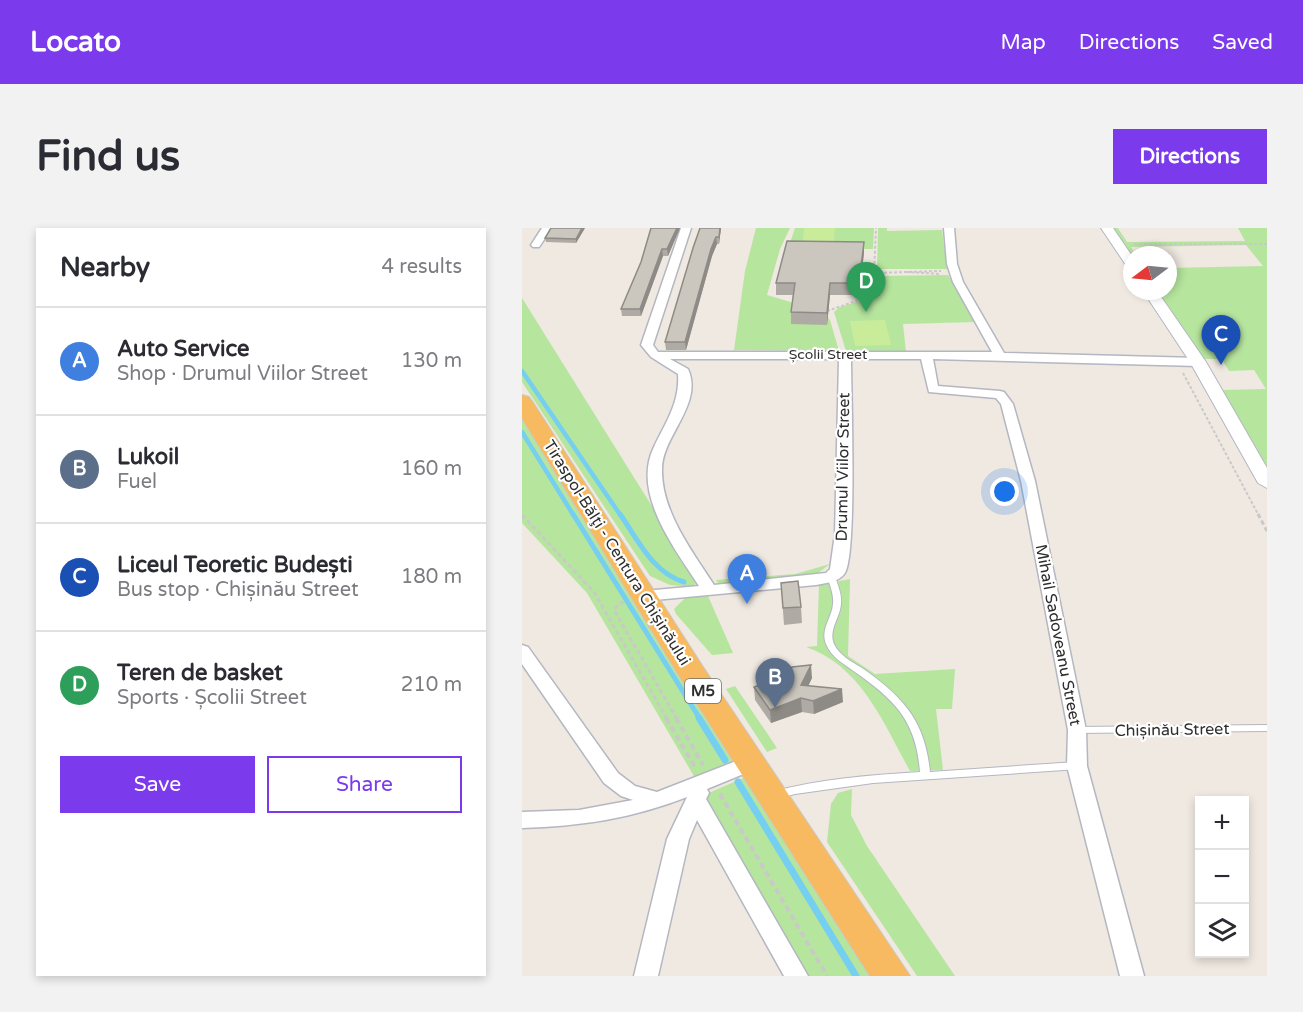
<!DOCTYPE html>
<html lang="en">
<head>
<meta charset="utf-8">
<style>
  body { margin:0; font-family:"Varela Round",sans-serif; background:#f2f2f3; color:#2b2b33 }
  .controls { position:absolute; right:18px; bottom:18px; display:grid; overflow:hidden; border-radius:0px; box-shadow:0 3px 9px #0003 }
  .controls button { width:54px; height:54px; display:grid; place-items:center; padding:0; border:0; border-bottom:2px solid #e1e1e2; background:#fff; color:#2b2b33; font:30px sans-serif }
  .compass { position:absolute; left:601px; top:18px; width:54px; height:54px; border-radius:50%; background:#fff; box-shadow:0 3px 9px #0003; rotate:254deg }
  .you { position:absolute; left:483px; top:264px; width:21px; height:21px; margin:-15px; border:4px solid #fff; border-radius:50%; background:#1a73e8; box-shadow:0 0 0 9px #1a73e833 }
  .badge { display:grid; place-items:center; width:39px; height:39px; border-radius:50%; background:#7c3aed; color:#fff; font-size:20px; font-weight:700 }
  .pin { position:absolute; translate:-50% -50px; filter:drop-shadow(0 2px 3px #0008) }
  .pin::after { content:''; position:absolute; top:32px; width:21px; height:18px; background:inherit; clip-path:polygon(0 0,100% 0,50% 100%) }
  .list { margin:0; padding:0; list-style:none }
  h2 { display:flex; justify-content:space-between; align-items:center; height:78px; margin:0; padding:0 24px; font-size:26px }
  h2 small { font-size:20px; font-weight:400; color:#7c7c81 }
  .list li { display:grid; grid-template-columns:39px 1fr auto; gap:18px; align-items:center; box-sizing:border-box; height:108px; padding:0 24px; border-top:2px solid #e1e1e2 }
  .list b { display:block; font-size:22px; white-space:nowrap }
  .list p { margin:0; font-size:20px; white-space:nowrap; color:#7c7c81 }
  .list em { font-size:20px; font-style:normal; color:#7c7c81 }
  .actions { display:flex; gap:12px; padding:18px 24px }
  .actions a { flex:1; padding:14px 0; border:2px solid #7c3aed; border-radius:0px; text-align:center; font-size:21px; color:#7c3aed }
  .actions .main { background:#7c3aed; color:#fff }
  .icon { flex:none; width:33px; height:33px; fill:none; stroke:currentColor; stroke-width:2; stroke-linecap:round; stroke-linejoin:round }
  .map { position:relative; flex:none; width:745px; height:748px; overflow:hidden; border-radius:0px }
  header { display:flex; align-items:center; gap:36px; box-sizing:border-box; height:84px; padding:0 30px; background:#7c3aed; color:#fff }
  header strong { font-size:28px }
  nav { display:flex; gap:33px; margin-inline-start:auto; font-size:21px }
  .intro { display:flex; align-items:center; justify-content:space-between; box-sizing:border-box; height:144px; padding:0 36px }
  h1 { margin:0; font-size:42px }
  .button { padding:15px 27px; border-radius:0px; background:#7c3aed; color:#fff; font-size:21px; font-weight:700 }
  main { display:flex; gap:36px; padding:0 36px }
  aside { flex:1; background:#fff; border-radius:0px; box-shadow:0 3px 9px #0003 }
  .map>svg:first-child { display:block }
  .green { fill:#b6e59e }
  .pitch { fill:#c9ec9a }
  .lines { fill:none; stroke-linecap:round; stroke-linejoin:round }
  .stream-far2 { stroke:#75cff0; stroke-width:4.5 }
  .stream-far1 { stroke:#75cff0; stroke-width:5 }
  .stream { stroke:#75cff0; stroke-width:7 }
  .service-casing { stroke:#b4b7c1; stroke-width:2 }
  .minor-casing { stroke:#b4b7c1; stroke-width:3 }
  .tertiary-casing { stroke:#b4b7c1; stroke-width:2 }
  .trunk-casing { stroke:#c9c9c9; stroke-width:2 }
  .path-far2 { stroke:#c9c9c9; stroke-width:2; stroke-dasharray:3 2; stroke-linecap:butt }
  .path-far1 { stroke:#c9c9c9; stroke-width:3; stroke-dasharray:4.5 3; stroke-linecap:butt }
  .path { stroke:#c9c9c9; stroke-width:4; stroke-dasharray:6 4; stroke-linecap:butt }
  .service { fill:#fff; fill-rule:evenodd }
  .minor { fill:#fff; fill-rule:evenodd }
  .tertiary { fill:#fff; fill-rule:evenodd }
  .trunk { fill:#f8ba60; fill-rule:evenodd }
  .wall { fill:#afaba4 }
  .shaded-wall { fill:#8e8b86 }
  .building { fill:#cbc7bf; stroke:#8e8b86; stroke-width:1.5 }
  .labels { text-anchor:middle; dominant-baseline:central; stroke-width:4.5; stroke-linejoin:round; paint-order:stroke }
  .far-street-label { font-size:14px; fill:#2e2e2e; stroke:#fff }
  .shield { fill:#fff; stroke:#6d6d6d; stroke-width:1.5 }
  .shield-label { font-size:15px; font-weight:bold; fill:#2e2e2e }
  .street-label { font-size:16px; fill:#2e2e2e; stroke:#fff }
</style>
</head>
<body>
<header>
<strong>Locato</strong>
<nav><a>Map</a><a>Directions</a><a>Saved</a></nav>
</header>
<div class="intro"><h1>Find us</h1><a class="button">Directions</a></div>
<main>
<aside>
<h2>Nearby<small>4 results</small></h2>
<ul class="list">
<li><span class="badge" style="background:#3f7fe0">A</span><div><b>Auto Service</b><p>Shop · Drumul Viilor Street</p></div><em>130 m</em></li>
<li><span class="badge" style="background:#5c6f8a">B</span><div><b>Lukoil</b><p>Fuel</p></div><em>160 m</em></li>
<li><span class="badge" style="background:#1a4fb4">C</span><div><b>Liceul Teoretic Budești</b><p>Bus stop · Chișinău Street</p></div><em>180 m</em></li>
<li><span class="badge" style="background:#2e9e5b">D</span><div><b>Teren de basket</b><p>Sports · Școlii Street</p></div><em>210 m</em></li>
</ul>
<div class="actions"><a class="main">Save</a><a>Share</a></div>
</aside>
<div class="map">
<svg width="745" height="748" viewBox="0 0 745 748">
  <rect width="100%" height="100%" fill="#efe9e1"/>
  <!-- green -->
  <g class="green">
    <path d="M 234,0 L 268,0 L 258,21 L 245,67 L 302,84 L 308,92 L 317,123 L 212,122 L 223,43 Z"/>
    <path d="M 273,0 L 352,0 L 351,21 L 266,21 Z"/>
    <path d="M 356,0 L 365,0 L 365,3 L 420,2 L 425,41 L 355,41 Z"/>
    <path d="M 591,0 L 596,0 L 605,14 L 723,13 L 716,0 L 745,0 L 745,239 L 700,162 L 744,161 L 732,142 L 707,143 L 700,131 L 681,131 L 633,63 L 646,63 L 646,40 L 741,38 L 724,17 L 609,19 L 614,27 L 610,29 Z"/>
    <path d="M 426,47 L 454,94 L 381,96 L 384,124 L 324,123 L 312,84 L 318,79 L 354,68 L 355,48 Z"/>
    <path d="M 0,70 L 176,352 L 171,359 L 148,357 L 128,348 L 0,154 Z"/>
    <path d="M 0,186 L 216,532 L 173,550 L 65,365 L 0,295 Z"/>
    <path d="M 308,336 L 292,348 L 197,357 L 194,352 L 273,346 Z"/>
    <path d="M 328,351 L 326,428 L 353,446 L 433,441 L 430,481 L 414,481 L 421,542 L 388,543 C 361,494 339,438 284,419 L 295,418 L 297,357 Z"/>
    <path d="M 186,368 L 211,425 L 190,427 L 154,386 L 152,381 L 163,370 Z"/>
    <path d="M 213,458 L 255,520 L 245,524 L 204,461 Z"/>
    <path d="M 228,547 L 359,748 L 285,748 L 182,567 Z"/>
    <path d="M 330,561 L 329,587 L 345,618 L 433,748 L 395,748 L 305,614 L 309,576 L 316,565 Z"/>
  </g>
  <!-- pitch -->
  <g class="pitch">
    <path d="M 282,0 L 313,0 L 312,13 L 325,13 L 325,20 L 281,13 Z"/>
    <path d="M 363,92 L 369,117 L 333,118 L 328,93 Z"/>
  </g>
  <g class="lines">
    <!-- stream-far2 -->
    <g class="stream-far2">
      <path d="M 0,143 L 99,288"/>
      <path d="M 0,204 L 52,288"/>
    </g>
    <!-- stream-far1 -->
    <g class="stream-far1">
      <path d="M 51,286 L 178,491"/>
      <path d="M 98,286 C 116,312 131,345 162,354"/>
    </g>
    <!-- stream -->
    <g class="stream">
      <path d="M 177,490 L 203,532"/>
      <path d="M 216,554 L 334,748"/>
    </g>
    <!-- service casing -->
    <g class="service-casing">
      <g id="service">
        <path d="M 306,347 L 309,347 L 313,349 C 316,357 320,367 319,376 C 318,390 306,402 312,416 C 317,427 330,434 340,440 C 381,469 403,492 408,544 L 554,534 L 557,535 L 559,538 L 557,541 L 351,555 L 273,566 L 254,571 L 250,570 L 249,567 L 250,564 C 296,551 350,547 398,544 C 394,493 374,473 333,444 C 322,436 309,429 304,416 C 298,401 310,390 311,376 C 312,367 308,357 305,349 Z"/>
        <path d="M 745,497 L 745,503 L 555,505 L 552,504 L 550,502 L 552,500 L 555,499 Z"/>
      </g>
    </g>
    <!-- minor casing -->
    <g class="minor-casing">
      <g id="minor">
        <path d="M 20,0 L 30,0 L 17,19 L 11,19 L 9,17 Z"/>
        <path d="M 159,0 L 169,0 L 131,117 L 136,124 L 470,124 L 431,54 L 425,36 L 422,0 L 432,0 L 435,36 L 441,54 L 482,125 L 676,130 L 682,134 L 676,138 L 411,131 L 416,158 L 478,163 L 482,164 L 491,176 L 513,253 L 564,502 L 565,538 L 622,748 L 598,748 L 545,538 L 546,502 L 499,253 L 479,176 L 474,170 L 407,164 L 399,131 L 329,131 C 329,166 335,324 323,345 C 317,354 304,355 294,357 L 122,373 L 114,368 L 122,363 L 177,358 C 153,321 109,265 132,219 C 144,194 158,174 156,146 L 129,129 L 119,117 ZM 148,131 L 317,131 L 313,306 L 308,341 L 304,345 L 192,357 C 170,323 139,283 140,241 C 140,208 182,176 166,141 Z"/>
        <path d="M 0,417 L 6,419 L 96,545 L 113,558 L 135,564 L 222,530 L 236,530 L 239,535 L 236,540 L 185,561 L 187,565 L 184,571 L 286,748 L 262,748 L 175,592 L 167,611 L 136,748 L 112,748 L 145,611 L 165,569 C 108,591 60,598 0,600 L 0,584 L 57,582 L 111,572 L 99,568 L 82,555 L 0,436 Z"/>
      </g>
    </g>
    <!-- tertiary casing -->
    <g class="tertiary-casing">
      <g id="tertiary">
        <path d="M 579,0 L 591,0 L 610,28 L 610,41 L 606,40 Z"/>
        <path d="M 621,63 L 635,63 L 684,134 L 745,240 L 745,260 L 736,255 L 668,134 Z"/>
      </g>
    </g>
    <!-- trunk casing -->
    <g class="trunk-casing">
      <path id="trunk" d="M 0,167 L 7,169 L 10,173 L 181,439 L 388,748 L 348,748 L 156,446 L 0,190 Z"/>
    </g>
    <!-- path-far2 -->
    <g class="path-far2">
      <path d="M 612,16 L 745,16"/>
      <path d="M 384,44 L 419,46"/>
      <path d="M 352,45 L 419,43"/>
      <path d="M 603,48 L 610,59"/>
      <path d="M 305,83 L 351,67 L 354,0"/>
      <path d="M 661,145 L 737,288"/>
    </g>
    <!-- path-far1 -->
    <g class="path-far1">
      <path d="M 736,286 L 745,303"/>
      <path d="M 0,287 L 72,364 L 145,491"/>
      <path d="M 102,374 L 96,376 L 92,382 L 155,491"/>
    </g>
    <!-- path -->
    <g class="path">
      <path d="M 144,490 L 174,541"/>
      <path d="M 154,490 L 181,537"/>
      <path d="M 198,566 L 305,748"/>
    </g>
    <!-- service -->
    <use href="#service" class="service"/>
    <!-- minor -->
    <use href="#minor" class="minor"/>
    <!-- tertiary -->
    <use href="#tertiary" class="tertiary"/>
    <!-- trunk -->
    <use href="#trunk" class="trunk"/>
  </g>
  <!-- wall -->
  <g class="wall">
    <path d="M 63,0 L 54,15 L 24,14 L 23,10 Z"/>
    <path d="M 129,0 L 158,0 L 146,28 L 141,28 L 119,88 L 100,88 L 99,81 L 119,34 Z"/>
    <path d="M 178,0 L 199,0 L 197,16 L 195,16 L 190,28 L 164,122 L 144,122 L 143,114 Z"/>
    <path d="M 342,25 L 337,67 L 308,67 L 305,97 L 269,96 L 269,84 L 271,67 L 254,67 L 254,55 Z"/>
    <path d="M 259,355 L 279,379 L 280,395 L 262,397 Z"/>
    <path d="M 290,450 L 286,458 L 321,474 L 292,486 L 280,484 L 249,495 L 233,472 L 232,459 Z"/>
  </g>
  <!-- shaded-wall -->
  <g class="shaded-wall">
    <path d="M 60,0 L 63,0 L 54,15 L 54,11 Z"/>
    <path d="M 155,0 L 158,0 L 146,28 L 145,21 Z"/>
    <path d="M 198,0 L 199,0 L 197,16 L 197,9 Z"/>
    <path d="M 194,9 L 195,16 L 190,28 L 164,122 L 163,114 L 189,21 Z"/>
    <path d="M 342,14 L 342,25 L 337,67 L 337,55 Z"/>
    <path d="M 140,21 L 141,28 L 119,88 L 118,81 Z"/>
    <path d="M 308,55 L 308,67 L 305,97 L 305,85 Z"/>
    <path d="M 289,437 L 290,450 L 280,471 L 279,457 Z"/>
    <path d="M 320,461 L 321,474 L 292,486 L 291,473 Z"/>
    <path d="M 279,470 L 280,484 L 249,495 L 248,482 Z"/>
  </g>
  <!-- building -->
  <g class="building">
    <path d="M 29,0 L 60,0 L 54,11 L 23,10 Z"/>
    <path d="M 129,0 L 155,0 L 145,21 L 140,21 L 118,81 L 99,81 L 119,34 Z"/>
    <path d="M 178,0 L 198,0 L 197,9 L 194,9 L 189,21 L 163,114 L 143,114 L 171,20 Z"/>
    <path d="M 265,13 L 342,14 L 337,55 L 308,55 L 305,85 L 269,84 L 273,55 L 254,55 Z"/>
    <path d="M 276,353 L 279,379 L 261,380 L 259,355 Z"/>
    <path d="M 289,437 L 279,457 L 320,461 L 291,473 L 279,470 L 248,482 L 232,459 L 262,448 L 270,439 Z"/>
  </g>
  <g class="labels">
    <!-- far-street labels -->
    <g class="far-street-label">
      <text x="306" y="126">Școlii Street</text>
    </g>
    <!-- shield labels -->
    <rect class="shield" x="163" y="451" width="36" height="24" rx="4.5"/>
    <g class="shield-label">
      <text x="181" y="463">M5</text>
    </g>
    <!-- street labels -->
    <g class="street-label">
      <text transform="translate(321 239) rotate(-89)">Drumul Viilor Street</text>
      <text transform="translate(95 325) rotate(58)">Tiraspol-Bălţi - Centura Chișinăului</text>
      <text transform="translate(536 407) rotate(79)">Mihail Sadoveanu Street</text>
      <text transform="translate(650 502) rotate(-1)">Chișinău Street</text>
    </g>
  </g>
</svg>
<div class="controls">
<button>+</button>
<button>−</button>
<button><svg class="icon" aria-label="layers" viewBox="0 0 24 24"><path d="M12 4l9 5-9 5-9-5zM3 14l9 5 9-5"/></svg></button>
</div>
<svg class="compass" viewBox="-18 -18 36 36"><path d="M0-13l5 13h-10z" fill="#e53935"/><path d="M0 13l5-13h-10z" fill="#7c7c81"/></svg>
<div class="you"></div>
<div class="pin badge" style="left:225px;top:376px;background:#3f7fe0">A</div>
<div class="pin badge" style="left:253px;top:480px;background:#5c6f8a">B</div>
<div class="pin badge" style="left:699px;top:137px;background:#1a4fb4">C</div>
<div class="pin badge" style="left:344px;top:84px;background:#2e9e5b">D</div>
</div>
</main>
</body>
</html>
